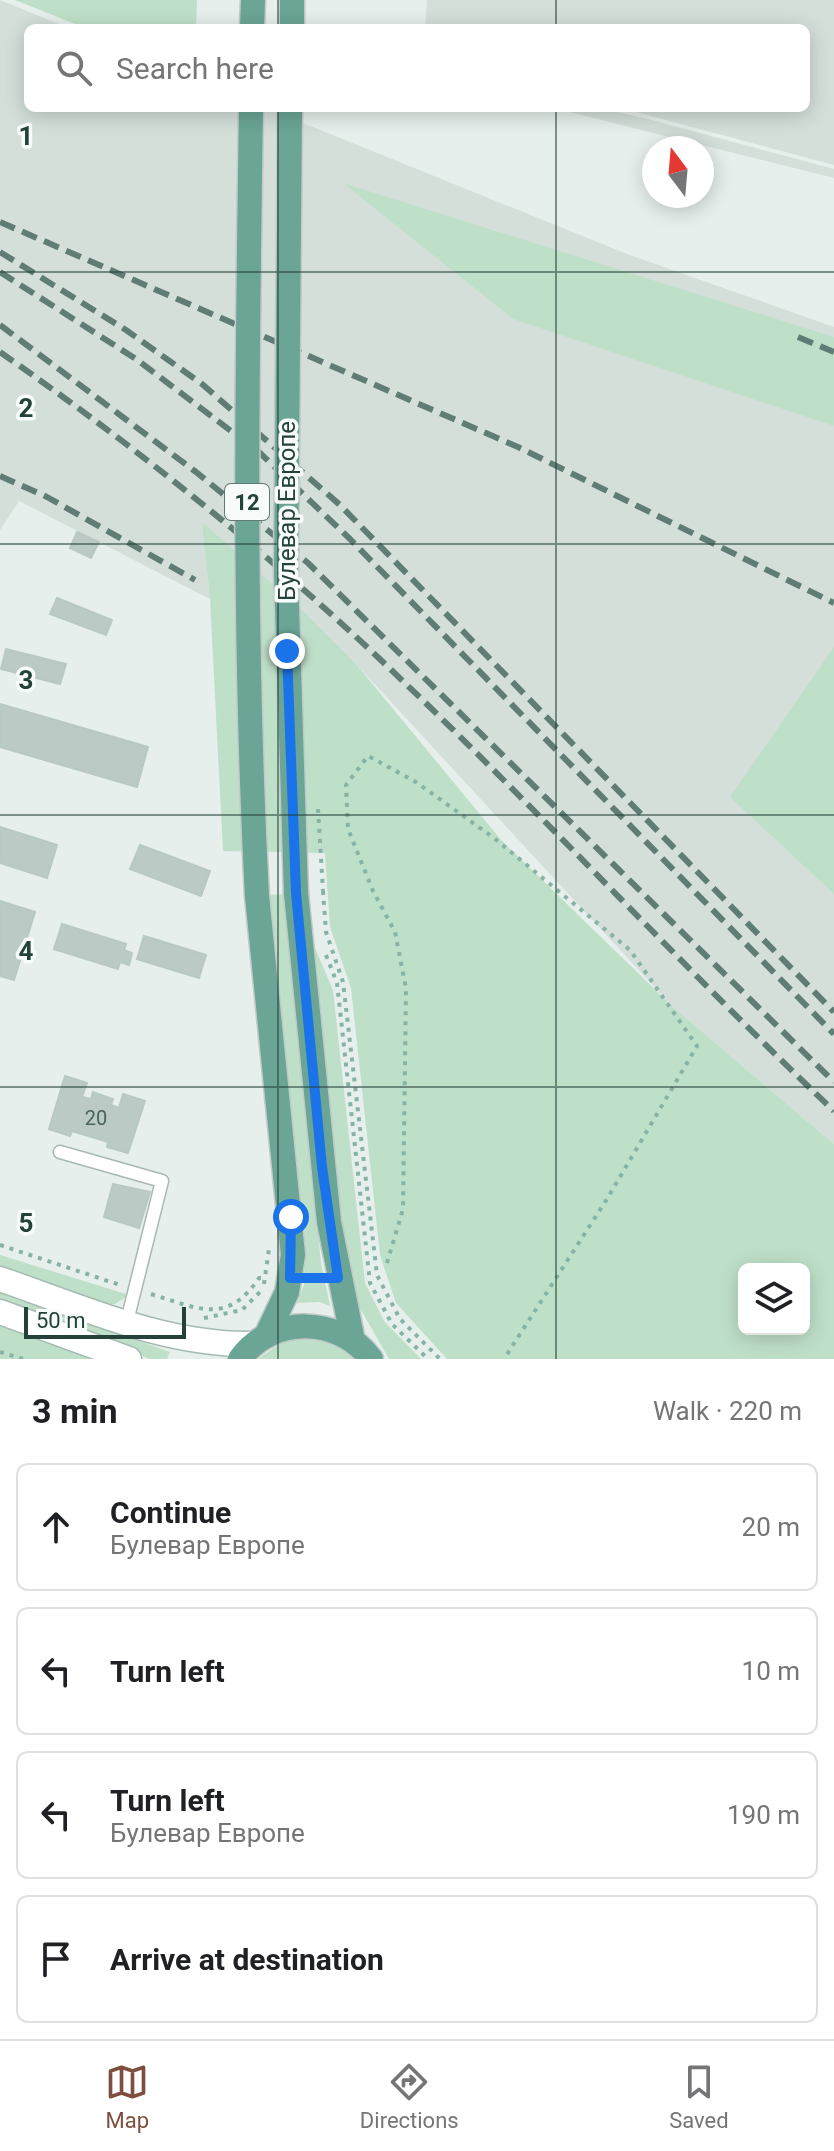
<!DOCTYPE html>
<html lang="en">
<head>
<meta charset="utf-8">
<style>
  body { margin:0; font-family:Roboto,sans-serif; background:#f2f2f2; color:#202124 }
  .controls { position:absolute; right:24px; bottom:24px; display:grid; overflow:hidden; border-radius:12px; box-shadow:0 4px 20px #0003 }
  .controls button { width:72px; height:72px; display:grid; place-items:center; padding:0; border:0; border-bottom:2px solid #e0e0e0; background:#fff; color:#202124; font:40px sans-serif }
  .compass { position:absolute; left:642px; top:136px; width:72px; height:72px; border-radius:50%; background:#fff; box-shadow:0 4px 20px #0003; rotate:344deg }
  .scale { position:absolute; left:24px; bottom:20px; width:162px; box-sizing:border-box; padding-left:8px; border:4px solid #24423a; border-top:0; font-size:22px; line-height:28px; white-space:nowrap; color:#24423a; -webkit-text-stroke:6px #f7fbf9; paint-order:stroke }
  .stop { position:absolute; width:24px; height:24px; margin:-18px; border:6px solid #1a73e8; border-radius:50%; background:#fff }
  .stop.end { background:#1a73e8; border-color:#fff; box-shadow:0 2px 8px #0008 }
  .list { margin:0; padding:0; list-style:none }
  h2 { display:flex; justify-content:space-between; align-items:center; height:104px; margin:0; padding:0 32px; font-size:34px }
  h2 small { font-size:26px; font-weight:400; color:#757577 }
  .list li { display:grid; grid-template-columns:52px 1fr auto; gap:24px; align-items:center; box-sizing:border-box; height:128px; margin:0 16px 16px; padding:0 16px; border:2px solid #e0e0e0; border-radius:12px }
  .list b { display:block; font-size:30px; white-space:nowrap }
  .list p { margin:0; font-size:26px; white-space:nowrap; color:#757577 }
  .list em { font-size:26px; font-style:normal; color:#757577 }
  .icon { flex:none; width:44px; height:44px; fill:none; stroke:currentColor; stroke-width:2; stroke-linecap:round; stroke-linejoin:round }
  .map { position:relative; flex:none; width:834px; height:1359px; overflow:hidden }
  .search { position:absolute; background:#fff; box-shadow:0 4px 20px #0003; left:24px; right:24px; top:24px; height:88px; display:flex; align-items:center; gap:20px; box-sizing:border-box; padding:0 28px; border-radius:12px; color:#757577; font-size:30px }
  .sheet { height:680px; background:#fff }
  nav { display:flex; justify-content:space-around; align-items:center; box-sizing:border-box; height:112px; border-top:2px solid #e0e0e0; background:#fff; font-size:22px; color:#757577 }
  nav a { display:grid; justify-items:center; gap:4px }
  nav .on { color:#7f4e3f }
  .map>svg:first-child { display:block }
  .built { fill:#d4dfda }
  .green { fill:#bfe0c8; fill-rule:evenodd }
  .building { fill:#bbcac4; stroke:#b8c9c2; stroke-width:2 }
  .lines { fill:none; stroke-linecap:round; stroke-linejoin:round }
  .lane-casing { stroke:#a8b8b2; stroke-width:15 }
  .secondary-casing { stroke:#a4bbb3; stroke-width:27 }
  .primary-casing { stroke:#c2cac8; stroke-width:27 }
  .path { stroke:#86b3a5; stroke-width:4; stroke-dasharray:4 6; stroke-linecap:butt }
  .lane { stroke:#fff; stroke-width:12 }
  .secondary { stroke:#fff; stroke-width:24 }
  .primary { stroke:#6aa596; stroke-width:24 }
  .rail { stroke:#5f7d75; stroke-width:6; stroke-dasharray:16 8; stroke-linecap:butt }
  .primary-bridge-casing { stroke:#c2cac8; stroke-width:27; stroke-linecap:butt }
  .path-bridge { stroke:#86b3a5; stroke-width:4; stroke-dasharray:4 6; stroke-linecap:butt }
  .primary-bridge { stroke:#6aa596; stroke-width:24 }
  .route { stroke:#1a73e8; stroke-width:10 }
  .grid { fill:none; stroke:#24423a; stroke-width:2; stroke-opacity:0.55 }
  .labels { text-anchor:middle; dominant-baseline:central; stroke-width:7; stroke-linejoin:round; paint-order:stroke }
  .number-label { font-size:20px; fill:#4a645c }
  .shield { fill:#f7fbf9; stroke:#637a73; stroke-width:2 }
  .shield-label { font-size:22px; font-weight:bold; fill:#24423a }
  .street-label { font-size:24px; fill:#24423a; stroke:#f7fbf9 }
  .grid-label { font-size:26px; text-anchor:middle; font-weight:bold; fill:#24423a; stroke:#f7fbf9; stroke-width:7; stroke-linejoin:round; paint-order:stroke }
</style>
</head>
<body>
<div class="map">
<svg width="834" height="1359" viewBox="0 0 834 1359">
  <rect width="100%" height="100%" fill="#e6efeb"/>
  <!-- built -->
  <g class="built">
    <path d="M 0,0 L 69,28 L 28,28 L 28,108 L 266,108 L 627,254 L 834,327 L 834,1144 L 672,1006 L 356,664 L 203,523 L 210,599 L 19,501 L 0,530 Z"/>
    <path d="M 427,0 L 834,0 L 834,165 L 621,108 L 806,108 L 806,28 L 425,28 Z"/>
    <path d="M 553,108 L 599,108 L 648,119 L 834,169 L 834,178 Z"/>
  </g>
  <!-- green -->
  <g class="green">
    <path d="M 15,0 L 197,0 L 196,28 L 85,28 Z"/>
    <path d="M 343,183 L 834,337 L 834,426 L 513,319 Z"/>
    <path d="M 202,522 L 302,610 L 356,664 L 502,841 L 672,1006 L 834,1144 L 834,1359 L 447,1359 L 396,1303 L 380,1255 L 351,988 L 330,927 L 325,853 L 223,851 L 210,599 ZM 744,1269 L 804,1269 L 804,1329 L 744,1329 Z"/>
    <path d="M 834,647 L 834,894 L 730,797 Z"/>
    <path d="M 286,894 L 321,1263 L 330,1306 L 320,1302 L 297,1303 L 304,1285 L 305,1244 L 269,895 Z"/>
    <path d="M 315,948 L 333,990 L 365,1283 L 384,1321 L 421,1359 L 389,1359 L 357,1303 L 345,1260 Z"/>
    <path d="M 0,1255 L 129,1295 L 115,1304 L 98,1304 L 0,1268 Z"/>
    <path d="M 0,1291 L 170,1352 L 167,1359 L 150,1359 L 0,1302 Z"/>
    <path d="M 0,1326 L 94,1358 L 95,1359 L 0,1359 Z"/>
    <path d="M 306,1337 L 340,1346 L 356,1359 L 258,1359 L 284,1341 Z"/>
  </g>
  <!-- building -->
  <g class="building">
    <path d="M 77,532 L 99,542 L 91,558 L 70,548 Z"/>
    <path d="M 57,598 L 112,620 L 106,635 L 50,614 Z"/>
    <path d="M 6,649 L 66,664 L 60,684 L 1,669 Z"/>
    <path d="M 0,704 L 148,747 L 137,787 L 0,747 Z"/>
    <path d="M 0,827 L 57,845 L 47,878 L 0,863 Z"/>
    <path d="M 140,845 L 210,871 L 201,896 L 130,869 Z"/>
    <path d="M 0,901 L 35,912 L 14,980 L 0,976 Z"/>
    <path d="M 62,924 L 126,944 L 124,950 L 132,953 L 129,965 L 120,962 L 118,969 L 54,949 Z"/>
    <path d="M 144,936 L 206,955 L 199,978 L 137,959 Z"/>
    <path d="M 65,1076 L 87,1083 L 82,1097 L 91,1099 L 93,1092 L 113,1099 L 111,1105 L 119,1108 L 123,1094 L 145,1101 L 128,1153 L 107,1147 L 108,1142 L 72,1131 L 70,1136 L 49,1129 Z"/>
    <path d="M 113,1184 L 150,1192 L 139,1228 L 104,1217 Z"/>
  </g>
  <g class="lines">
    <!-- lane casing -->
    <g class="lane-casing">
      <path id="lane" d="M 60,1152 L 162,1181 L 127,1321"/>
    </g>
    <!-- secondary casing -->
    <g class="secondary-casing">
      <g id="secondary">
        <path d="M 0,1279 C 82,1307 166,1346 254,1344"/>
        <path d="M 0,1312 L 129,1359"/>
      </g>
    </g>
    <!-- primary casing -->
    <g class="primary-casing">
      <g id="primary">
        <path d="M 252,28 L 253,0"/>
        <path d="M 292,28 L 292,0"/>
        <path d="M 296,893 L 329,1222 L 353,1341"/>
        <path d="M 257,896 L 293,1255 L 287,1292 L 266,1336"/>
        <path d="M 240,1359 C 272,1315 339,1316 371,1359"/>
      </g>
    </g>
    <!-- path -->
    <g class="path">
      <path d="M 323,891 L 326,932 L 343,982 L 377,1275 L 400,1319 L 440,1359"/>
      <path d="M 326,955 L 337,983 L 370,1283 L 392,1324 L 428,1359"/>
      <path d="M 0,1245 L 120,1285"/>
      <path d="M 387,1263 L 403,1209 L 406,988 L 395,932 L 373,891 L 348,829 L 346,785 L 368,756 L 416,782 L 494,838 L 630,950 L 697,1046 L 607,1199 L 504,1359"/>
      <path d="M 264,1284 L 269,1249"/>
      <path d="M 151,1294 C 197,1308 227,1326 259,1278 L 263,1278"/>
      <path d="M 204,1318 L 242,1310 L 260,1292"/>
      <path d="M 0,1352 L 23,1359"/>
    </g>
    <!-- lane -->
    <use href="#lane" class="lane"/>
    <!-- secondary -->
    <use href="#secondary" class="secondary"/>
    <!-- primary -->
    <use href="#primary" class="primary"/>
    <!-- rail -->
    <g class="rail">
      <path d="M 0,222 L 518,447 L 834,603"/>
      <path d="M 0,252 L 126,330 L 202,384 L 340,505 L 834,1012"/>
      <path d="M 0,272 L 136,359 L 260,453 L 350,539 L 834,1034"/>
      <path d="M 0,325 L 196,472 L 308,563 L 834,1082"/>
      <path d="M 798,337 L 834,352"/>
      <path d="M 0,352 C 129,442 252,540 367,647 C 527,797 675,960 834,1111"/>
      <path d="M 0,476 L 47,497 L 195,580"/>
    </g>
    <!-- primary-bridge casing -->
    <g class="primary-bridge-casing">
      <g id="primary-bridge">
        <path d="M 251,108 C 247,371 243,633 257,896"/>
        <path d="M 290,108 L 286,574 L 296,893"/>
      </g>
    </g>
    <!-- path-bridge -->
    <path class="path-bridge" d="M 318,809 L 323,891"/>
    <!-- primary-bridge -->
    <use href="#primary-bridge" class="primary-bridge"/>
  </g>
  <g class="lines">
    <!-- route -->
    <path class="route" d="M 287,651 L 296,893 L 322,1167 L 338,1278 L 290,1278 L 291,1217"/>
  </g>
  <!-- grid -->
  <path class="grid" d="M 278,0 L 278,28M 556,0 L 556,28M 278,108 L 278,1359M 556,108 L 556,1359M 0,272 L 834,272M 0,544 L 834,544M 0,815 L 834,815M 0,1087 L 834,1087"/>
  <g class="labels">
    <!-- number labels -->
    <g class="number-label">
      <text x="96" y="1118">20</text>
    </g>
    <!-- shield labels -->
    <rect class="shield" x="225" y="484" width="44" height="36" rx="6"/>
    <g class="shield-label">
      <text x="247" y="502">12</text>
    </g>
    <!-- street labels -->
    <g class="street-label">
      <text transform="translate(287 511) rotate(-90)">Булевар Европе</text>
    </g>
  </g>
  <g class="grid-label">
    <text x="26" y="145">1</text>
    <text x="26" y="417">2</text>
    <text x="26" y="689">3</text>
    <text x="26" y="960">4</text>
    <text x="26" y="1232">5</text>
  </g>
</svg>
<div class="controls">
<button><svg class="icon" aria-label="layers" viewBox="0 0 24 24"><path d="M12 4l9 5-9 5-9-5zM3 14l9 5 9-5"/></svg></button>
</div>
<svg class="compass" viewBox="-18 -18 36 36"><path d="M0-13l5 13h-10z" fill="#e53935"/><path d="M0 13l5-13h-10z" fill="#757577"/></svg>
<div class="scale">50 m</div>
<div class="stop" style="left:291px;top:1217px"></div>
<div class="stop end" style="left:287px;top:651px"></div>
<div class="search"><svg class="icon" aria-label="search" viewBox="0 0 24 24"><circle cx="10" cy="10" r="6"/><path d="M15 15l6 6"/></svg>Search here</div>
</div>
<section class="sheet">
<h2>3 min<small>Walk · 220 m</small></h2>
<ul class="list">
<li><svg class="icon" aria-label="ahead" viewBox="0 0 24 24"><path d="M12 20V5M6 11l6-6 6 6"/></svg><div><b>Continue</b><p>Булевар Европе</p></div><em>20 m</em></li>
<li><svg class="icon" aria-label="left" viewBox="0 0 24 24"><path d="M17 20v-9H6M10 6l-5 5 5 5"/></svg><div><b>Turn left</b></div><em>10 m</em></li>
<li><svg class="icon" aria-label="left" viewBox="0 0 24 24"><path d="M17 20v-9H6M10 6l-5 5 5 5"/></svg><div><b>Turn left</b><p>Булевар Европе</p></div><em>190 m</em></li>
<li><svg class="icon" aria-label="arrive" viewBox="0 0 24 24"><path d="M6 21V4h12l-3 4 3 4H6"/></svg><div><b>Arrive at destination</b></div></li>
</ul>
</section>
<nav>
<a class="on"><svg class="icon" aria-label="map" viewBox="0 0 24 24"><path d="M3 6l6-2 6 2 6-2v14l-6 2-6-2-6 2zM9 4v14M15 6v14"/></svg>Map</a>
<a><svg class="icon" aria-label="directions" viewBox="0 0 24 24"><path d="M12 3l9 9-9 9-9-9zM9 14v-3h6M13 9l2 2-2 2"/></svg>Directions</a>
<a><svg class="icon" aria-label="saved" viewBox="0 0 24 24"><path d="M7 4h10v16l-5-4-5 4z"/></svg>Saved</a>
</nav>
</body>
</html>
